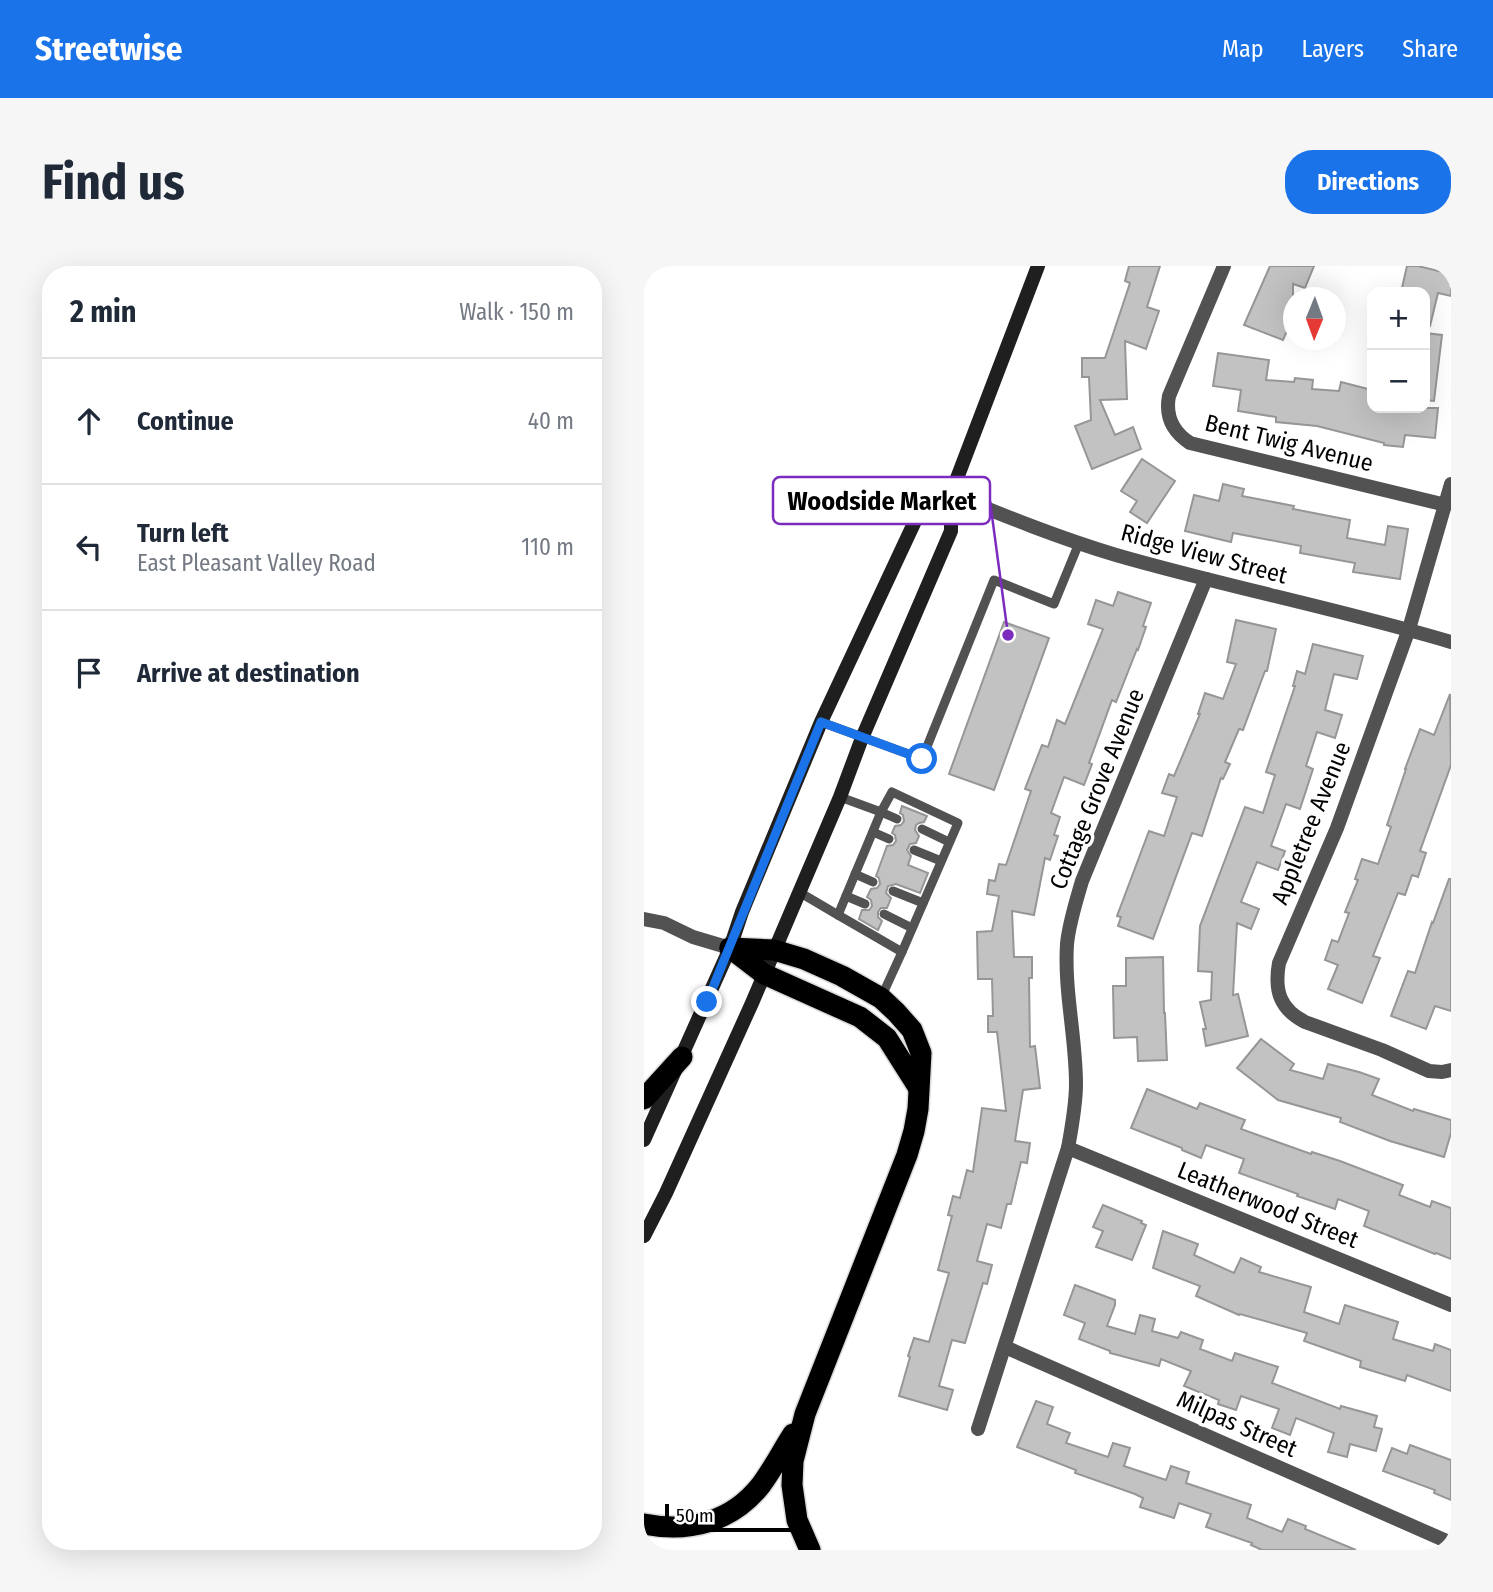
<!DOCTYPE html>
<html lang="en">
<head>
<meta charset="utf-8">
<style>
  body { margin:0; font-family:"Fira Sans Condensed",sans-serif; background:#f6f6f7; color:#1f2937 }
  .controls { position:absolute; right:21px; top:21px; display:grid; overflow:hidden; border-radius:14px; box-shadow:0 7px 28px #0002 }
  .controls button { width:63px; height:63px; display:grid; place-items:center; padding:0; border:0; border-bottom:2px solid #e0e1e3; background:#fff; color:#1f2937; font:35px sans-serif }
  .compass { position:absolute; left:639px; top:21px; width:63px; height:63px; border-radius:50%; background:#fff; box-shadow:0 7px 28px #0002; rotate:181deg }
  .scale { position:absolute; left:21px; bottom:18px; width:135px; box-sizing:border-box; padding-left:7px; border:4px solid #000; border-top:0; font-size:19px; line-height:24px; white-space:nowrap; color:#000; -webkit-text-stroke:5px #fff; paint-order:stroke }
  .stop { position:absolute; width:21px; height:21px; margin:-16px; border:5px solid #1a73e8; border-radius:50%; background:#fff }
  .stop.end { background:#1a73e8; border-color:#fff; box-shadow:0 2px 7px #0008 }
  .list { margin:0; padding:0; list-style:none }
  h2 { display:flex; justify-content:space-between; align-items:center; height:91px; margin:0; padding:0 28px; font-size:30px }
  h2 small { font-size:23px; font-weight:400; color:#747a83 }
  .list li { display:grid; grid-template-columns:46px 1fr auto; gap:21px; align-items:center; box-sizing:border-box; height:126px; padding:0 28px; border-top:2px solid #e0e1e3 }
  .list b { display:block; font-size:26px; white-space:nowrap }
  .list p { margin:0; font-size:23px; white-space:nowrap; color:#747a83 }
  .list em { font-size:23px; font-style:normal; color:#747a83 }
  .icon { flex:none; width:38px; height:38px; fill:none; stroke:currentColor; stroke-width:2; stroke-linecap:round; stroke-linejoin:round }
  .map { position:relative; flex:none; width:807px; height:1284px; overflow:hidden; border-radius:28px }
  header { display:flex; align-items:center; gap:42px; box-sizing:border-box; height:98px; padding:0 35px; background:#1a73e8; color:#fff }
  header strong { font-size:33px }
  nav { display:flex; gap:38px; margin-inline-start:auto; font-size:24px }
  .intro { display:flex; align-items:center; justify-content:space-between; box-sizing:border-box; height:168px; padding:0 42px }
  h1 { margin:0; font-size:49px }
  .button { padding:18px 32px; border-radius:28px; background:#1a73e8; color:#fff; font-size:24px; font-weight:700 }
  main { display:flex; gap:42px; padding:0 42px }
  aside { flex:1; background:#fff; border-radius:28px; box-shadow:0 7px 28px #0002 }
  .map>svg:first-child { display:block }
  .building { fill:#c2c2c2; stroke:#969696; stroke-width:2 }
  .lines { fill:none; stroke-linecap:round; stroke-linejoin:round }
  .highway-casing { stroke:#dbdbdb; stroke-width:24 }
  .lane { stroke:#525252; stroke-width:9 }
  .street { stroke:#525252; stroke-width:14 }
  .secondary { stroke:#1f1f1f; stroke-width:14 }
  .highway { stroke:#000; stroke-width:21 }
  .route { stroke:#1a73e8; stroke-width:9 }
  .labels { text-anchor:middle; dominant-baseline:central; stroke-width:7; stroke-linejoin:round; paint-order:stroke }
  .street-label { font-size:24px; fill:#000; stroke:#fff }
  .leader { fill:none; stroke:#7b2cbf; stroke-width:2.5 }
  .callout-dot { fill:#7b2cbf; stroke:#fff; stroke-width:2.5 }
  .callout { fill:#fff; stroke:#7b2cbf; stroke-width:2.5 }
  .callout-label { font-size:26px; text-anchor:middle; font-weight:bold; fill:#000 }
</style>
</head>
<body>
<header>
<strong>Streetwise</strong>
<nav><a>Map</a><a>Layers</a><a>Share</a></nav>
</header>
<div class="intro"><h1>Find us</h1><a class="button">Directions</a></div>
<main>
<aside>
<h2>2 min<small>Walk · 150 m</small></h2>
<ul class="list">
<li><svg class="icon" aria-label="ahead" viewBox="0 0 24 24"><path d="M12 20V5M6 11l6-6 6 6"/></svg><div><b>Continue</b></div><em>40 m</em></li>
<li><svg class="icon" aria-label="left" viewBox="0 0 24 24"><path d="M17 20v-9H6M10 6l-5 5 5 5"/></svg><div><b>Turn left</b><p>East Pleasant Valley Road</p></div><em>110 m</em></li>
<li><svg class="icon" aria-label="arrive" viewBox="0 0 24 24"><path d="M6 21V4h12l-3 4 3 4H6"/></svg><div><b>Arrive at destination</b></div></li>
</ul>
</aside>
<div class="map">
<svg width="807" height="1284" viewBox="0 0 807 1284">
  <rect width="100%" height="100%" fill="#fff"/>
  <!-- building -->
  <g class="building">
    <path d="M 485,0 L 516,0 L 503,41 L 515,45 L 502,83 L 481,75 L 483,133 L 456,134 L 471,169 L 489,161 L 497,183 L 448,203 L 431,160 L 447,154 L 445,111 L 438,111 L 438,92 L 461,92 L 486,17 L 481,15 Z"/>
    <path d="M 626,0 L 670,0 L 661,22 L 649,18 L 649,67 L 643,65 L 639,74 L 600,59 Z"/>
    <path d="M 763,0 L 774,0 L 807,8 L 807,30 L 794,27 L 786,60 L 781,59 L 781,26 L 757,26 Z"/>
    <path d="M 781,67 L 798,69 L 790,135 L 781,134 Z"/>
    <path d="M 574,87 L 625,94 L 622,114 L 650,116 L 651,112 L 669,114 L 668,123 L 695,125 L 697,116 L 728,124 L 728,142 L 794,142 L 791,172 L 761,169 L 759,181 L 740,179 L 740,177 L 673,160 L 632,156 L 632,151 L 594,145 L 597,124 L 569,120 Z"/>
    <path d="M 498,193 L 531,215 L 503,257 L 486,246 L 493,235 L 477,225 Z"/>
    <path d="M 579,218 L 600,223 L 598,230 L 650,240 L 649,243 L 706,254 L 703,272 L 741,279 L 744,260 L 764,263 L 756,313 L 709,306 L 711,297 L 656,287 L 657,280 L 589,267 L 587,276 L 541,265 L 550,229 L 575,235 Z"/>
    <path d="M 474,326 L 507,337 L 499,360 L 502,361 L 494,384 L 493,383 L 472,436 L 468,434 L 445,497 L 448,498 L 440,519 L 420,511 L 407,547 L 416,551 L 410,569 L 414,570 L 406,594 L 401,592 L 390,649 L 368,645 L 370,691 L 388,691 L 388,712 L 385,712 L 386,781 L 391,780 L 396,822 L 379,824 L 371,875 L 386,877 L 383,897 L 377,896 L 367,938 L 363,938 L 357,962 L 343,958 L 333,995 L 348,999 L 343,1018 L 339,1017 L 321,1077 L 308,1074 L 295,1120 L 309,1124 L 303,1144 L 255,1130 L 266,1091 L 264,1090 L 270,1072 L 285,1076 L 305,1007 L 294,1004 L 308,950 L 304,949 L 309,930 L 316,932 L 323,904 L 329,906 L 338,842 L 362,845 L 353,766 L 344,766 L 344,750 L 349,750 L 348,713 L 334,713 L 333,666 L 348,665 L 355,630 L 343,628 L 345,614 L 351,615 L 355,598 L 362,599 L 387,525 L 381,523 L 398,479 L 404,481 L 413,454 L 421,458 L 459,363 L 444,358 L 452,334 L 469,340 Z"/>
    <path d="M 592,354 L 632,363 L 623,405 L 621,405 L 599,464 L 595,463 L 581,496 L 586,498 L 579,513 L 577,512 L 558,570 L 548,567 L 509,673 L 474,660 L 477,651 L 473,650 L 505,565 L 520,570 L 533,531 L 518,527 L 525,508 L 530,510 L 556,448 L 554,448 L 561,427 L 579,433 L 592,398 L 583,396 Z"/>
    <path d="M 360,356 L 405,372 L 350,524 L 305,508 Z"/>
    <path d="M 669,378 L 719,390 L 713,413 L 690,408 L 681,444 L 698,449 L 691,472 L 673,466 L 662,500 L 669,503 L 656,543 L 642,538 L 627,580 L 641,585 L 634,604 L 613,596 L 597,636 L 615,643 L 607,663 L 593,657 L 589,729 L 594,728 L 604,770 L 562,780 L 559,763 L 562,763 L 556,736 L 567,734 L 568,706 L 554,705 L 556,660 L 601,541 L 619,547 L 631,509 L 622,506 L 651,420 L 649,420 L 653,405 L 661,408 Z"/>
    <path d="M 806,428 L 807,499 L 776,585 L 782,587 L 774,611 L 768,609 L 761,629 L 754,627 L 729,690 L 736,692 L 718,737 L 684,723 L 694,699 L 681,694 L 688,674 L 694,676 L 705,647 L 701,646 L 714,614 L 711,613 L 718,593 L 734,598 L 747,561 L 743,559 L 762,503 L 761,503 L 776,463 L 790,469 Z"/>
    <path d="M 258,540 L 283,550 L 280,556 L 275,557 L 272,559 L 271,564 L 275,570 L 272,577 L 266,578 L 263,584 L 267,590 L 264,599 L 284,607 L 276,627 L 252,618 L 244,620 L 242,627 L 247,632 L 243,642 L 237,642 L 234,646 L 234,651 L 238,655 L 234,664 L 215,653 L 218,644 L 225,644 L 228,640 L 227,634 L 223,631 L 227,623 L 233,622 L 236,618 L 235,612 L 232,610 L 243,580 L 249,579 L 252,575 L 251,569 L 248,567 L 251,560 L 257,559 L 260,555 L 259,549 L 256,547 Z"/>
    <path d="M 805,613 L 807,613 L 807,745 L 791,740 L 782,763 L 747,750 L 764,705 L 771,707 L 788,656 L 789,657 Z"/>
    <path d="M 519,691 L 520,747 L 521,747 L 523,794 L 494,795 L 493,771 L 470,772 L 469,720 L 482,720 L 482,692 Z"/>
    <path d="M 617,773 L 650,798 L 646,804 L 679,813 L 684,798 L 715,806 L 735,813 L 728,829 L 769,845 L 770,843 L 807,854 L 807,867 L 800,891 L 746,875 L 696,856 L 697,852 L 634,834 L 593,802 Z"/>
    <path d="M 503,823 L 553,843 L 556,837 L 601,854 L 597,863 L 667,888 L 668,886 L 696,895 L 759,919 L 755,929 L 786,941 L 788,935 L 807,942 L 807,993 L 792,987 L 791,988 L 720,960 L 725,945 L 694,933 L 691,943 L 653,930 L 654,928 L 595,907 L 600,893 L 562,879 L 557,892 L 538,884 L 538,882 L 487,862 Z"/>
    <path d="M 459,939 L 498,955 L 497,957 L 502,959 L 488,994 L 452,981 L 459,965 L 449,961 Z"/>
    <path d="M 519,965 L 554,978 L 550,989 L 590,1007 L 597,992 L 617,1001 L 615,1006 L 667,1021 L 660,1046 L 695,1058 L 701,1039 L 754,1056 L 749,1073 L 789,1085 L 791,1078 L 807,1084 L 807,1125 L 763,1109 L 761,1115 L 716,1101 L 717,1095 L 660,1075 L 663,1067 L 596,1048 L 595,1049 L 552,1030 L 556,1020 L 509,1002 Z"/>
    <path d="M 431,1019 L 471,1034 L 471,1039 L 463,1060 L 491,1068 L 496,1049 L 511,1053 L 508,1065 L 534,1072 L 537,1066 L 559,1074 L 556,1083 L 588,1095 L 591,1087 L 634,1101 L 628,1117 L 696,1143 L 697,1140 L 733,1150 L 730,1161 L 738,1163 L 732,1185 L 706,1178 L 703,1191 L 684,1186 L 690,1167 L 652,1152 L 646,1169 L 628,1162 L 635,1143 L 597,1130 L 592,1144 L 574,1138 L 575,1134 L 540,1120 L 547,1105 L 517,1093 L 515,1100 L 466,1087 L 466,1085 L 435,1073 L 441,1057 L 420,1049 Z"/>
    <path d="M 392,1135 L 409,1141 L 403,1158 L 426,1167 L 422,1177 L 464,1191 L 469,1177 L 486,1182 L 480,1200 L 522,1214 L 527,1200 L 545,1206 L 542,1217 L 607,1239 L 603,1252 L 638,1266 L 644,1253 L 662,1260 L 661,1263 L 712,1284 L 618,1284 L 607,1279 L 608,1277 L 562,1261 L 567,1248 L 535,1237 L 530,1252 L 496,1241 L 499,1232 L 491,1228 L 431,1207 L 432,1204 L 373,1181 Z"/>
    <path d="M 766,1179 L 807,1194 L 807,1234 L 790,1227 L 791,1224 L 739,1205 L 748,1182 L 763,1188 Z"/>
  </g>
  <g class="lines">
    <!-- highway casing -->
    <g class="highway-casing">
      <g id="highway">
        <path d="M 86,682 L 130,684 L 160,693 L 198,710 L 237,732 L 252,746 L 268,764 L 277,787 L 274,843 L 270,865 L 263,889 L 161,1148 L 149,1195 L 148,1219 L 153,1254 L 166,1284"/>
        <path d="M 86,682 L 120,708 L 216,751 L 243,772 L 274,821"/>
        <path d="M 0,833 L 38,791"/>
        <path d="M 0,1258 C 45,1267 88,1256 117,1219 C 129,1203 138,1185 149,1168"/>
      </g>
    </g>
    <!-- lane -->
    <g class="lane">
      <path d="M 177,456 L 278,493 L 350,314 L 410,338 L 435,277"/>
      <path d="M 253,553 L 237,546 L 248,526 L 314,557 L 258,686"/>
      <path d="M 278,563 L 305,576"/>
      <path d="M 229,566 L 245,573"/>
      <path d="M 270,584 L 297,595"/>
      <path d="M 211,608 L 229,616"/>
      <path d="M 249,625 L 279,637"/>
      <path d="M 155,626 L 194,649 L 237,546 L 196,531"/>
      <path d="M 202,630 L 221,638"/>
      <path d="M 240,648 L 268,662"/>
      <path d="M 194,649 L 258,686 L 237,732"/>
    </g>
    <!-- street -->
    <g class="street">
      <path d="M 580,0 L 525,130 C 521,151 529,166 546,177 L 802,239"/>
      <path d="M 807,218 L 765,363 L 693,562 L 635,697 C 630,725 636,743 661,756 L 738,784 L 785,805 L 798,806 L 807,804"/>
      <path d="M 307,228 C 361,250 415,272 472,289 C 583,321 696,343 807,376"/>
      <path d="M 0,653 L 20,657 L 49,671 L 86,682"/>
      <path d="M 424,882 L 807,1039"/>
      <path d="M 361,1081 L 807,1277"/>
      <path d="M 334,1163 L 424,882 C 428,860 432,839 432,818 C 432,771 420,725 423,678 C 425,657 432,636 438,615 L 562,313"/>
    </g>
    <!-- secondary -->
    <g class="secondary">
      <path d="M 0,874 L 86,682 L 98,646 L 177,456 L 272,253 L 307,228"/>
      <path d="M 0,970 L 22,927 L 108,737 L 196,531 L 218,472 L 307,265 L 307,228 L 394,0"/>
    </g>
    <!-- highway -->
    <use href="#highway" class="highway"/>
  </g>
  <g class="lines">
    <!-- route -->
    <path class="route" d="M 63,736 L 177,456 L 278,493"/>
  </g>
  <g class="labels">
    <!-- street labels -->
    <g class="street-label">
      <text transform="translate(645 177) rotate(14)">Bent Twig Avenue</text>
      <text transform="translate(560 288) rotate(15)">Ridge View Street</text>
      <text transform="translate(453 523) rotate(-68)">Cottage Grove Avenue</text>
      <text transform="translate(667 557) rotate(-68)">Appletree Avenue</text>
      <text transform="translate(624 939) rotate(22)">Leatherwood Street</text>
      <text transform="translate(593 1158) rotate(24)">Milpas Street</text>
    </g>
  </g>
  <!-- callouts -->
  <path class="leader" d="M364 369L346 235"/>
  <circle class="callout-dot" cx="364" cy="369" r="7"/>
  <rect class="callout" x="129" y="211" width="217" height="47" rx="7"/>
  <g class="callout-label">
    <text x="238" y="244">Woodside Market</text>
  </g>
</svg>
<div class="controls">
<button>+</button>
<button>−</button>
</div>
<svg class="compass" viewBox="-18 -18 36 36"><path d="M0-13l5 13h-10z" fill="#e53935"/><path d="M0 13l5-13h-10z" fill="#747a83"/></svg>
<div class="scale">50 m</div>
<div class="stop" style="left:278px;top:493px"></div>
<div class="stop end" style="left:63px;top:736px"></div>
</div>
</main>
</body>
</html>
